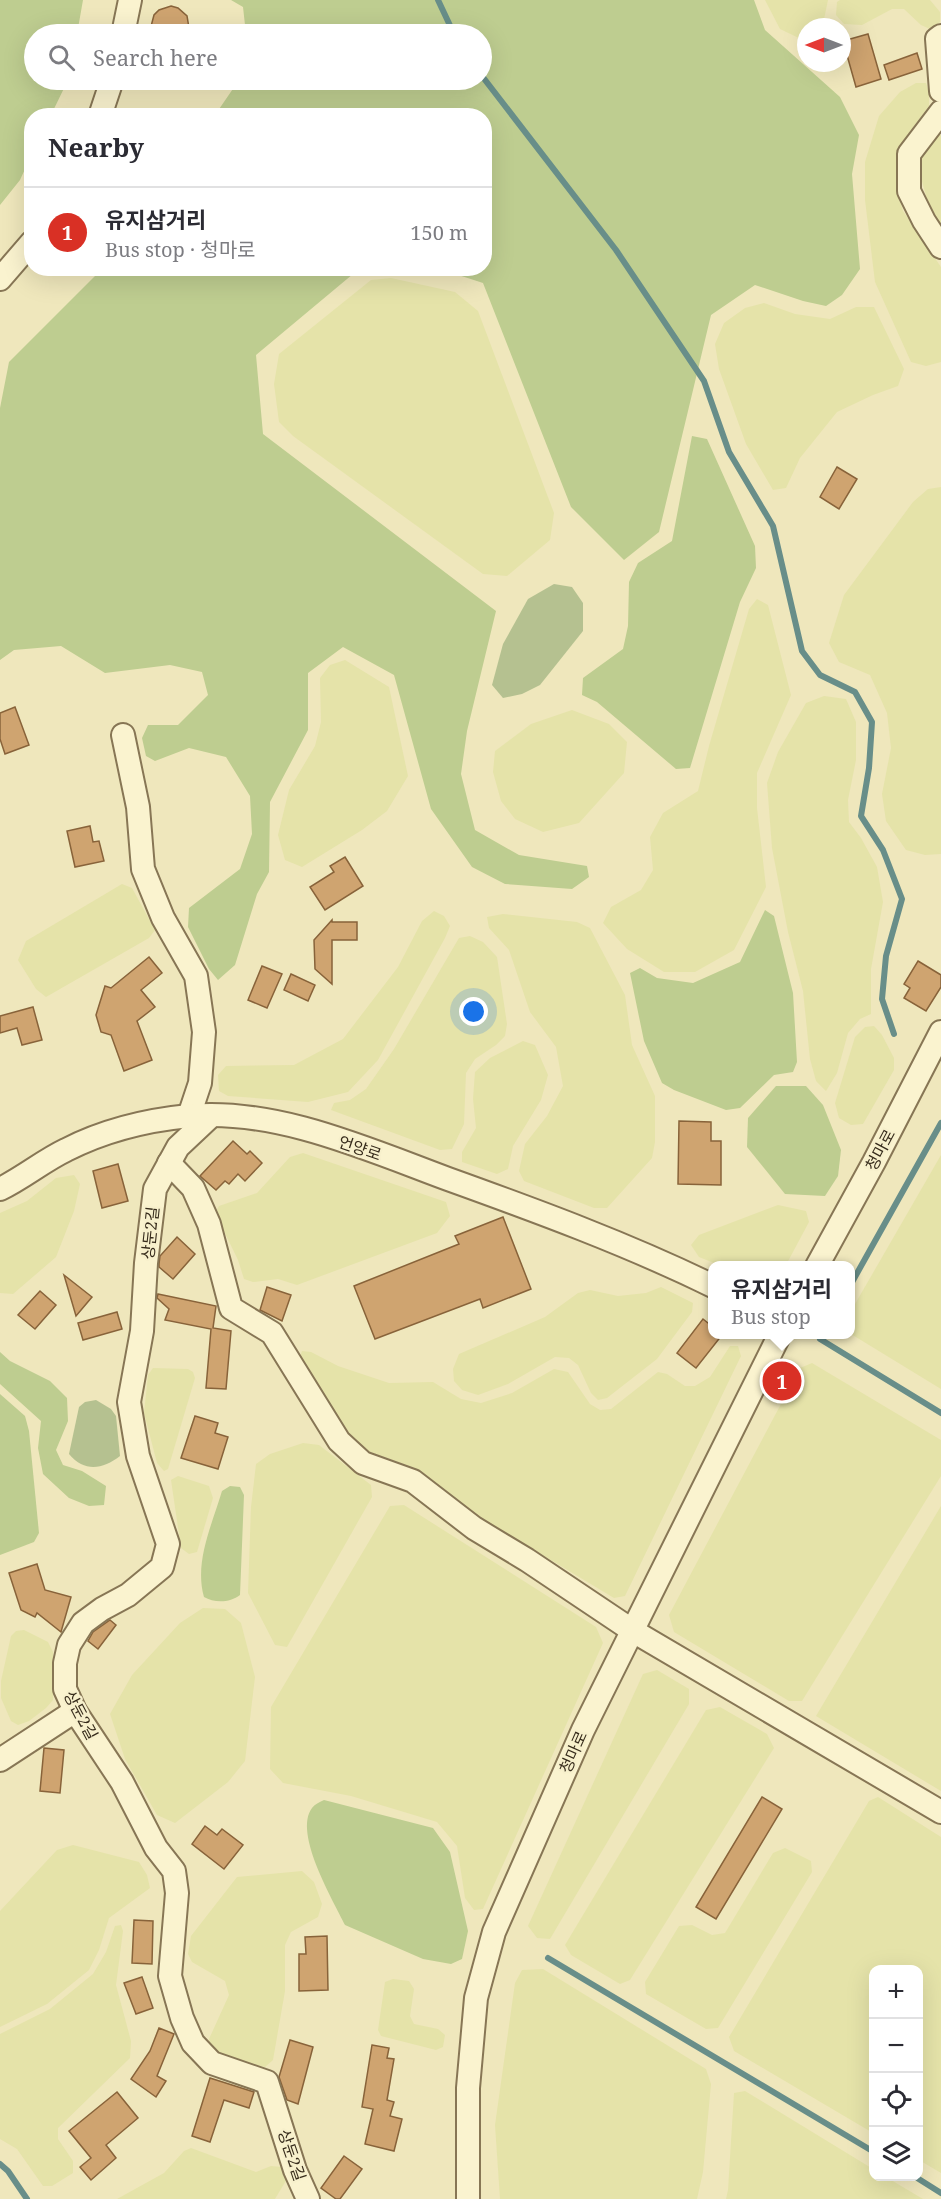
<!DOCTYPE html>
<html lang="en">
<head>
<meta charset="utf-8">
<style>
  body { margin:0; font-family:"Noto Serif","Noto Sans KR",serif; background:#f2f2f3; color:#2b2b33 }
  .controls { position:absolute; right:18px; bottom:18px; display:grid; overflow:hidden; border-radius:12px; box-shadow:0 6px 24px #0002 }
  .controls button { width:54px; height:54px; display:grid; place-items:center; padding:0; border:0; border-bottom:2px solid #e1e1e2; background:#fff; color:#2b2b33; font:30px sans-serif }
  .compass { position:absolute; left:797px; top:18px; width:54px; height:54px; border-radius:50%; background:#fff; box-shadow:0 6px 24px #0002; rotate:270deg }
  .you { position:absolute; left:474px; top:1012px; width:21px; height:21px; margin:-15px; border:4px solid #fff; border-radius:50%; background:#1a73e8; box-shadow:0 0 0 9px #1a73e833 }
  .badge { display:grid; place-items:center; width:39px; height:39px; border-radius:50%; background:#d93025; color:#fff; font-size:20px; font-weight:700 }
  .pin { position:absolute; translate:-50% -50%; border:3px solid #fff; box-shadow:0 2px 6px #0006 }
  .popup { position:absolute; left:708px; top:1261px; width:147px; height:78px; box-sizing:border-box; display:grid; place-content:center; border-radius:12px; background:#fff; filter:drop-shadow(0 2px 4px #0005); font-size:20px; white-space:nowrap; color:#7c7c81 }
  .popup b { font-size:22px; color:#2b2b33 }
  .popup::after { content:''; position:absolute; left:50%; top:100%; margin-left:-12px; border:12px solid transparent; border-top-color:#fff }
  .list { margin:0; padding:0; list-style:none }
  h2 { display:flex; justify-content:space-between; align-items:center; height:78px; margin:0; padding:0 24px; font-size:26px }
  h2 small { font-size:20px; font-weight:400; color:#7c7c81 }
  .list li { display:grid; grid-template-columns:39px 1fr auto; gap:18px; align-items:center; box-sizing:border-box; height:90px; padding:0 24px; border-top:2px solid #e1e1e2 }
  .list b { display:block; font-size:22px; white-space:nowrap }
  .list p { margin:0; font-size:20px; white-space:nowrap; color:#7c7c81 }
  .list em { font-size:20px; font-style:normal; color:#7c7c81 }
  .icon { flex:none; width:33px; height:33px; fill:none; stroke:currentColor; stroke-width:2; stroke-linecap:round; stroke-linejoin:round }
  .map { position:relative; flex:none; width:941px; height:2199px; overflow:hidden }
  .search { position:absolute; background:#fff; box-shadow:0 6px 24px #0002; left:24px; top:24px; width:468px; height:66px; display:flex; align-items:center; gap:15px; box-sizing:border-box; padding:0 21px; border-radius:33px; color:#7c7c81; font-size:22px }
  .panel { position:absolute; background:#fff; box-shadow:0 6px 24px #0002; left:24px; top:108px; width:468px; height:168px; border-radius:24px }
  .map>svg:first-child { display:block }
  .farmland { fill:#e5e3a9 }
  .green { fill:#becd90 }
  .cemetery { fill:#b5c190 }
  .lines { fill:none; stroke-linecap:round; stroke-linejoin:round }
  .stream { stroke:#688e89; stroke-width:6 }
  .building { fill:#cfa470; stroke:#88633a; stroke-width:1.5 }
  .minor-casing { stroke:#877655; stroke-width:26 }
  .minor { stroke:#faf3cf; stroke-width:22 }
  .labels { text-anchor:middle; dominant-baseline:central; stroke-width:4.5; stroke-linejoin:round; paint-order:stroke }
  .street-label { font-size:16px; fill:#362b1b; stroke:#f7f0cc }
</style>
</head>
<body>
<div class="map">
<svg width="941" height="2199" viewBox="0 0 941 2199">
  <rect width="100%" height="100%" fill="#efe7bc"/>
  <!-- farmland -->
  <g class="farmland">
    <path d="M 765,0 L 828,0 L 823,24 L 822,27 L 806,27 L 806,39 L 803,40 L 780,29 Z"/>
    <path d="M 840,0 L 930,0 L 940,12 L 940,22 L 932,30 L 921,25 L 904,9 L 892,9 L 862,25 L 844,24 L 836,15 L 837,2 Z"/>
    <path d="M 916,83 L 926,83 L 929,92 L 929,106 L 908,134 L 900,155 L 896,187 L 903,211 L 941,267 L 941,362 L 926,366 L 911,362 L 875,282 L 865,200 L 865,162 L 879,116 L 900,92 Z"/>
    <path d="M 938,135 L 941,135 L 941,224 L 929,206 L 919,171 L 922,152 Z"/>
    <path d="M 391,278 L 455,292 L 478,311 L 554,513 L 550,540 L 507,576 L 483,574 L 293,436 L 279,422 L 274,384 L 279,354 L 371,280 Z"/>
    <path d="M 764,303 L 795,314 L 830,319 L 856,307 L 874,307 L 904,369 L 898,386 L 873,395 L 837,412 L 800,458 L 786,488 L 773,490 L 746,444 L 719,369 L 715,344 L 724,323 L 745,308 Z"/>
    <path d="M 941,487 L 941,854 L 925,855 L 906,850 L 886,821 L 882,794 L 891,748 L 887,713 L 870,675 L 839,662 L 829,643 L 844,595 L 913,502 L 928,489 Z"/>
    <path d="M 757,599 L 768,605 L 791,695 L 757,773 L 757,808 L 766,887 L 734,950 L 695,972 L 664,972 L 627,949 L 603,923 L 611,907 L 641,890 L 653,870 L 650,837 L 663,813 L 698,791 L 709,746 L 749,609 Z"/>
    <path d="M 345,660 L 389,687 L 408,776 L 387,811 L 362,830 L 302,867 L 285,860 L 278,835 L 289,790 L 315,746 L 321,722 L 320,678 L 330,665 Z"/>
    <path d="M 824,696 L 846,699 L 856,722 L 856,760 L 848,800 L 849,822 L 861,838 L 877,867 L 883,902 L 871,969 L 871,1014 L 860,1019 L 848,1033 L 837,1073 L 826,1091 L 816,1081 L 810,1059 L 803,991 L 788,932 L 772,848 L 767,783 L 778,752 L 806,703 Z"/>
    <path d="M 572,710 L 609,724 L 627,742 L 624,773 L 579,823 L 543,832 L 515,819 L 501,801 L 493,772 L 495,751 L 531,724 Z"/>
    <path d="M 122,884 L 132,888 L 155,930 L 149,938 L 46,997 L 36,989 L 18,960 L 26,941 Z"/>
    <path d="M 434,911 L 444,916 L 450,926 L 445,938 L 378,1060 L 348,1092 L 308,1102 L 228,1096 L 219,1091 L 218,1075 L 226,1066 L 294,1065 L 343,1039 L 398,967 L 422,921 Z"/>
    <path d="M 503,914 L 577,922 L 590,928 L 625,995 L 632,1045 L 655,1096 L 655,1142 L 652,1158 L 607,1208 L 594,1208 L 524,1181 L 519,1171 L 525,1144 L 547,1116 L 563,1086 L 556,1047 L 530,1012 L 509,950 L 489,928 L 487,917 Z"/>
    <path d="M 470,936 L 483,942 L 497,957 L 507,1024 L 505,1036 L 496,1045 L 475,1059 L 466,1073 L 464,1124 L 452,1149 L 440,1150 L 331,1110 L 334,1103 L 350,1100 L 366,1089 L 394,1049 L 459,938 Z"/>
    <path d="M 874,1026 L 882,1035 L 894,1058 L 894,1070 L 863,1124 L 851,1125 L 839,1118 L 835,1103 L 855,1037 L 865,1027 Z"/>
    <path d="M 523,1041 L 535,1045 L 548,1075 L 541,1100 L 513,1146 L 508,1169 L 497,1174 L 462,1162 L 462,1152 L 476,1128 L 473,1099 L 475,1072 L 490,1058 Z"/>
    <path d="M 303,1153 L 446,1202 L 450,1216 L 437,1233 L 297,1285 L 278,1279 L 253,1282 L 244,1279 L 238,1260 L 215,1213 L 219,1206 L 257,1193 L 290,1157 Z"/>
    <path d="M 941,1155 L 941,1389 L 851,1334 L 851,1311 Z"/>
    <path d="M 74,1175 L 80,1184 L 74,1211 L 56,1257 L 13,1294 L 0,1293 L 0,1213 L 27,1201 L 56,1178 Z"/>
    <path d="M 778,1205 L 806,1211 L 809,1222 L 786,1265 L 719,1265 L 699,1257 L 691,1245 L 699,1235 Z"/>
    <path d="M 661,1287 L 693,1303 L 692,1312 L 657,1359 L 607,1398 L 598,1400 L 591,1393 L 578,1365 L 569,1358 L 555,1357 L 508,1384 L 478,1395 L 462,1390 L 454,1381 L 453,1369 L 459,1354 L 545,1317 L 578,1293 L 590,1290 L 618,1296 L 646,1293 Z"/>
    <path d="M 730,1346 L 738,1346 L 741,1356 L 625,1596 L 614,1598 L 481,1518 L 415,1468 L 370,1452 L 355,1441 L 306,1373 L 299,1359 L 302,1351 L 311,1352 L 338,1366 L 389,1383 L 433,1382 L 461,1399 L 481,1403 L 512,1393 L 554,1369 L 568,1372 L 590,1404 L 600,1410 L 611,1409 L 658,1372 L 667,1374 L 685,1386 L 695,1386 L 710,1377 Z"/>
    <path d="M 812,1363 L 941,1440 L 941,1476 L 802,1701 L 789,1701 L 674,1632 L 669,1615 L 800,1368 Z"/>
    <path d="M 153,1368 L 188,1369 L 193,1372 L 195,1378 L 168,1469 L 164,1471 L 157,1463 L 144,1413 L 148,1375 Z"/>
    <path d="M 303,1443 L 319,1445 L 371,1485 L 372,1497 L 287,1647 L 275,1645 L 248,1593 L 251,1507 L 256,1464 L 270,1454 Z"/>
    <path d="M 178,1476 L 209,1486 L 213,1498 L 197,1552 L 189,1554 L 181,1548 L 171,1480 Z"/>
    <path d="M 404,1505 L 596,1627 L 603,1643 L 483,1909 L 474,1910 L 465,1898 L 457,1846 L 437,1822 L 351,1796 L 283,1783 L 270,1769 L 271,1707 L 390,1506 Z"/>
    <path d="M 941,1506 L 941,1791 L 816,1716 Z"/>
    <path d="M 203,1608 L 225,1609 L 241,1623 L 255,1677 L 245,1761 L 228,1782 L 175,1823 L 157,1815 L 125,1759 L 110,1714 L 132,1675 L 180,1623 Z"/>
    <path d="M 24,1630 L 48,1642 L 53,1652 L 53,1700 L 46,1708 L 29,1721 L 18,1725 L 11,1721 L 1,1698 L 1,1681 L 11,1636 L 16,1631 Z"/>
    <path d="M 657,1670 L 689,1689 L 689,1704 L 550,1939 L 537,1938 L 528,1926 L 643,1674 Z"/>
    <path d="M 720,1707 L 767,1734 L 774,1748 L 630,1980 L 620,1984 L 571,1955 L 565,1945 L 706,1710 Z"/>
    <path d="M 878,1797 L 941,1837 L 941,2173 L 919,2160 L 918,1970 L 874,1970 L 873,2133 L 734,2051 L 729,2037 L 869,1801 Z"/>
    <path d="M 73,1845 L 139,1862 L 147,1875 L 150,1888 L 109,1918 L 99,1950 L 89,1970 L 47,2004 L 0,2027 L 0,1911 L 57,1850 Z"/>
    <path d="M 785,1848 L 811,1861 L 812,1872 L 718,2028 L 706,2029 L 646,1994 L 645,1982 L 679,1926 L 692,1925 L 712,1935 L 725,1933 L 773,1853 Z"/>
    <path d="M 302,1871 L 314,1882 L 322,1904 L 318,1917 L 291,1932 L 285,1945 L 285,1991 L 273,2060 L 265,2067 L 233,2059 L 211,2048 L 209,2039 L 229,1995 L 225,1981 L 192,1962 L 188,1954 L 191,1936 L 237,1877 Z"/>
    <path d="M 121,1925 L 123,1931 L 116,1985 L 131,2041 L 130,2058 L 58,2128 L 58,2139 L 73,2161 L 73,2173 L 52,2186 L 43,2186 L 17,2149 L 0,2139 L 0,2034 L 50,2009 L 93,1974 L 106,1952 L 115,1926 Z"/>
    <path d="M 543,1969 L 706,2069 L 711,2084 L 703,2172 L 697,2199 L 500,2199 L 495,2125 L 515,1983 L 522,1970 Z"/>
    <path d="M 393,1979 L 409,1981 L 414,1989 L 410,2016 L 414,2024 L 438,2029 L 445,2035 L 443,2047 L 436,2050 L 381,2036 L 378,2030 L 385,1982 Z"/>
    <path d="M 745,2091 L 873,2169 L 874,2176 L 886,2177 L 923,2199 L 726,2199 L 728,2190 L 734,2093 Z"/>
    <path d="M 191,2148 L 256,2172 L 271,2166 L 282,2167 L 287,2179 L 275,2199 L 117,2199 L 164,2173 L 184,2151 Z"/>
  </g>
  <!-- green -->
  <g class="green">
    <path d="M 0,0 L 83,0 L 77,34 L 34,34 L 34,80 L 68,80 L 51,115 L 32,116 L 31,156 L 20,180 L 0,205 Z"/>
    <path d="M 231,0 L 754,0 L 765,30 L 840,97 L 859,135 L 852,174 L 860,269 L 842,295 L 826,306 L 803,301 L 755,285 L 711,315 L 659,532 L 624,560 L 571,507 L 483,283 L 440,269 L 484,268 L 484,116 L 215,115 L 239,80 L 482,80 L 482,34 L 246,34 L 243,7 Z"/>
    <path d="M 102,269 L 359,269 L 256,355 L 263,434 L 496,611 L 467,731 L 461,774 L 475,830 L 519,855 L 587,866 L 589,877 L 572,889 L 505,884 L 472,867 L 431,809 L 394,675 L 343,647 L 308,673 L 308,730 L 270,802 L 269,872 L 257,894 L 235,965 L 218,980 L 209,969 L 188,927 L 189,908 L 240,869 L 252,834 L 250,796 L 226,757 L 189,748 L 155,761 L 146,756 L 142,738 L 148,725 L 178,725 L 208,695 L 202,672 L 170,665 L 105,673 L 61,646 L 14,650 L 0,660 L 0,408 L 9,362 Z"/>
    <path d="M 692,436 L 707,439 L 755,546 L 756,568 L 740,602 L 690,768 L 676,769 L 597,702 L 582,695 L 583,678 L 623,649 L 628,626 L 629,582 L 638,563 L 672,541 Z"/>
    <path d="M 765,910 L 774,916 L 793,993 L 797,1062 L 793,1072 L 774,1075 L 740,1108 L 726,1110 L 674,1090 L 662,1083 L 644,1041 L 630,973 L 640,968 L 657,978 L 693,983 L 740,962 Z"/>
    <path d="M 776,1086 L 806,1086 L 823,1105 L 841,1150 L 838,1176 L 825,1196 L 785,1194 L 747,1147 L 748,1118 Z"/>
    <path d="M 0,1352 L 10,1361 L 50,1381 L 67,1398 L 68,1421 L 56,1450 L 63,1465 L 82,1471 L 106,1486 L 104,1505 L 89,1506 L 69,1498 L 43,1474 L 38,1448 L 41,1421 L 0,1384 Z"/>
    <path d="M 0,1394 L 25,1416 L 29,1431 L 39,1533 L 34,1542 L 0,1555 Z"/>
    <path d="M 230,1486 L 240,1487 L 244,1495 L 240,1595 C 230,1603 214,1603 204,1597 C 194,1562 212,1525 222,1491 Z"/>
    <path d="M 324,1800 L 433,1828 L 450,1852 L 468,1931 L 462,1959 L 451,1964 L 423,1959 L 345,1925 C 333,1900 293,1833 312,1808 C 315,1804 320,1802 324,1800 Z"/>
  </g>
  <!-- cemetery -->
  <g class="cemetery">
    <path d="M 554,584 L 572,587 L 583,603 L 583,631 L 540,685 L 522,694 L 503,698 L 492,685 L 503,644 L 528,599 Z"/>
    <path d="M 96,1400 L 111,1409 L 116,1416 L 120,1456 C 103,1469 85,1473 69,1454 L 79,1407 L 85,1402 Z"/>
  </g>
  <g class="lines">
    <!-- stream -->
    <g class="stream">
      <path d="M 438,0 L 454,34"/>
      <path d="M 482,76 L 616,250 L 704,381 L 729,452 L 773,526 L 802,651 L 820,675 L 855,692 L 872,722 L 869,768 L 861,816 L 883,850 L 902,899 L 886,956 L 882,999 L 894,1034"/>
      <path d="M 851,1284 L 941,1123"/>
      <path d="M 823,1334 L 820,1339 L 941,1413"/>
      <path d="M 548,1958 L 874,2152"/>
      <path d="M 0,2164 L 8,2171 L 27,2199"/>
      <path d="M 914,2176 L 941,2193"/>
    </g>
  </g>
  <!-- building -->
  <g class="building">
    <path d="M 171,6 L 178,8 L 187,16 L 190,34 L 149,34 L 154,15 L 159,10 Z"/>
    <path d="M 868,34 L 881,79 L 856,87 L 843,41 Z"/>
    <path d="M 917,53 L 922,69 L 889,80 L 884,65 Z"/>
    <path d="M 837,467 L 857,479 L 839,509 L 820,497 Z"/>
    <path d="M 15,707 L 29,745 L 5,754 L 0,739 L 0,713 Z"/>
    <path d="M 90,826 L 93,842 L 99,841 L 104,861 L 75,867 L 67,831 Z"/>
    <path d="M 345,857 L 363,886 L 325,910 L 310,887 L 334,872 L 330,866 Z"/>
    <path d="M 332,920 L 332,922 L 357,922 L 357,940 L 332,940 L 332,984 L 315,969 L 314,940 Z"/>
    <path d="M 149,957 L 162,973 L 141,990 L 155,1007 L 137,1021 L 152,1060 L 124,1071 L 111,1035 L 101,1032 L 96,1015 L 105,986 L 111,988 Z"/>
    <path d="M 918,961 L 941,975 L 941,987 L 926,1011 L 904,998 L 910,988 L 904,984 Z"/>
    <path d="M 262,966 L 282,974 L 267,1008 L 248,1000 Z"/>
    <path d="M 291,974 L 315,985 L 308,1001 L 284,990 Z"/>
    <path d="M 33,1007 L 42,1040 L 22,1045 L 17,1028 L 0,1033 L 0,1016 Z"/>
    <path d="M 679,1121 L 711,1122 L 711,1141 L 721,1141 L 721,1185 L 678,1184 Z"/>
    <path d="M 233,1141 L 247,1154 L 250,1151 L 262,1163 L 245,1181 L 238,1174 L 229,1184 L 225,1181 L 216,1190 L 200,1176 Z"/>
    <path d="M 118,1164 L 128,1201 L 102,1208 L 93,1171 Z"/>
    <path d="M 503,1217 L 531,1289 L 483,1308 L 480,1299 L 375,1339 L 354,1286 L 459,1244 L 455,1236 Z"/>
    <path d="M 177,1237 L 195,1254 L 173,1279 L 159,1267 L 159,1264 L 160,1256 Z"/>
    <path d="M 64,1275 L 92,1297 L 76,1316 Z"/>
    <path d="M 267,1287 L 291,1295 L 282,1321 L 260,1310 Z"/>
    <path d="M 40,1291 L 56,1305 L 35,1329 L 18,1315 Z"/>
    <path d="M 158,1294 L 216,1306 L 213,1328 L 231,1331 L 226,1389 L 206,1388 L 211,1329 L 165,1320 L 169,1309 L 157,1298 Z"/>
    <path d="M 117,1312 L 122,1329 L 83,1340 L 78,1323 Z"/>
    <path d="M 703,1319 L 713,1327 L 713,1335 L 722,1335 L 696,1368 L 677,1353 Z"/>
    <path d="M 195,1416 L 218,1423 L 215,1433 L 228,1437 L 218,1469 L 181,1458 Z"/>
    <path d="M 37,1564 L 45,1590 L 71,1597 L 61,1632 L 37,1613 L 35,1617 L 21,1610 L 9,1573 Z"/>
    <path d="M 110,1620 L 116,1625 L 98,1649 L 88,1641 L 93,1632 Z"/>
    <path d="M 44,1748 L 64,1750 L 60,1793 L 40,1791 Z"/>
    <path d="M 762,1797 L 782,1809 L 716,1919 L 696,1907 Z"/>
    <path d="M 205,1826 L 217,1835 L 222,1829 L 243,1845 L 224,1869 L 192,1844 Z"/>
    <path d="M 134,1920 L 153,1921 L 152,1964 L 132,1963 Z"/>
    <path d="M 327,1936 L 328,1990 L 299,1991 L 299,1954 L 306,1954 L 305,1937 Z"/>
    <path d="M 142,1977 L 153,2008 L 136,2014 L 124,1983 Z"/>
    <path d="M 159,2028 L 174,2034 L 157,2076 L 166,2081 L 156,2097 L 131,2079 L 150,2051 Z"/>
    <path d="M 290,2040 L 313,2047 L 298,2104 L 287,2100 L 279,2077 Z"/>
    <path d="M 372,2045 L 389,2048 L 387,2058 L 394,2059 L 387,2100 L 394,2102 L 390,2116 L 402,2119 L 394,2151 L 365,2144 L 373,2109 L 362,2107 Z"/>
    <path d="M 210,2078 L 254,2092 L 249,2108 L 224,2100 L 210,2142 L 192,2136 Z"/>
    <path d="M 117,2092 L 138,2118 L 106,2145 L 116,2158 L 91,2180 L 80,2167 L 91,2158 L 69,2131 Z"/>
    <path d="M 344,2156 L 362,2169 L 340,2199 L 336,2199 L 321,2188 Z"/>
  </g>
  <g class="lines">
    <!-- minor casing -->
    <g class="minor-casing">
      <g id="minor">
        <path d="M 123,34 L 130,0"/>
        <path d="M 941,36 L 937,39 L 941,91"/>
        <path d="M 941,112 L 909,154 L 909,191 L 924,221 L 941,247"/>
        <path d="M 100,116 L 112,80"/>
        <path d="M 0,279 L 32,242"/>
        <path d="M 123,735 L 138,807 L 143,869 L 163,918 L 196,976 L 204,1032 L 200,1083 L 189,1116"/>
        <path d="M 211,1116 L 178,1147 L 155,1189 L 146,1263 L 142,1331 L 129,1402 L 138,1456 L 168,1544 L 162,1567 L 128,1595 L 102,1609 L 83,1623 L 69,1645 L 65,1663 L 65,1689 L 75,1711 L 122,1782 L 156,1848 L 174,1871 L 177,1893 L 170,1976 L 182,2018 L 193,2043 L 212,2063 L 267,2082 L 295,2170 L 308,2199"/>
        <path d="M 169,1163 L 193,1188 L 209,1224 L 231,1308 L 272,1333 L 339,1441 L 363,1463 L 413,1481 L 474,1528 L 527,1560 L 633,1631 L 941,1812"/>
        <path d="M 0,1189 C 23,1178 43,1161 66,1150 C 103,1131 148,1120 189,1116 C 276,1108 367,1149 448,1179 C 537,1211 627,1244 713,1286"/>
        <path d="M 817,1266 L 874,1162 L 941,1032"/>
        <path d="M 0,1760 L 75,1711"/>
        <path d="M 468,2199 L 468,2088 L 476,1998 L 494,1932 L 583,1730 L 780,1334"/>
      </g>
    </g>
    <!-- minor -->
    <use href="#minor" class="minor"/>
  </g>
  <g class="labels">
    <!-- street labels -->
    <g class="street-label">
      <text transform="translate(360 1148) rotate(19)">언양로</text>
      <text transform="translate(880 1150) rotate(-62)">청마로</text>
      <text transform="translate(150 1233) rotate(-84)">상둔2길</text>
      <text transform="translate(81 1715) rotate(62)">상둔2길</text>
      <text transform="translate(573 1752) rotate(-66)">청마로</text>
      <text transform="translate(292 2155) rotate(71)">상둔2길</text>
    </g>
  </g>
</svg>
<div class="controls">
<button>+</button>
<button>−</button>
<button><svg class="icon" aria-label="locate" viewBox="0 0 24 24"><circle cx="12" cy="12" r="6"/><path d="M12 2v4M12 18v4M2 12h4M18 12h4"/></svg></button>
<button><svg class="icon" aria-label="layers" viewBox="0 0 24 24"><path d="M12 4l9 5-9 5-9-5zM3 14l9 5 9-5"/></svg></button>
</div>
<svg class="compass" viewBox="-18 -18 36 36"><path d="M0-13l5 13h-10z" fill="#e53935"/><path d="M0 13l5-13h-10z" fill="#7c7c81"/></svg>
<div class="you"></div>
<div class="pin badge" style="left:782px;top:1381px">1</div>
<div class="popup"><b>유지삼거리</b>Bus stop</div>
<div class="search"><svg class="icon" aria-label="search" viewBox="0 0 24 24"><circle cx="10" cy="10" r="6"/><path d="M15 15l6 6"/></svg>Search here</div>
<section class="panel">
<h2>Nearby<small></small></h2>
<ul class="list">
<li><span class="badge">1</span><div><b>유지삼거리</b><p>Bus stop · 청마로</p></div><em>150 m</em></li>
</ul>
</section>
</div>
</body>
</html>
